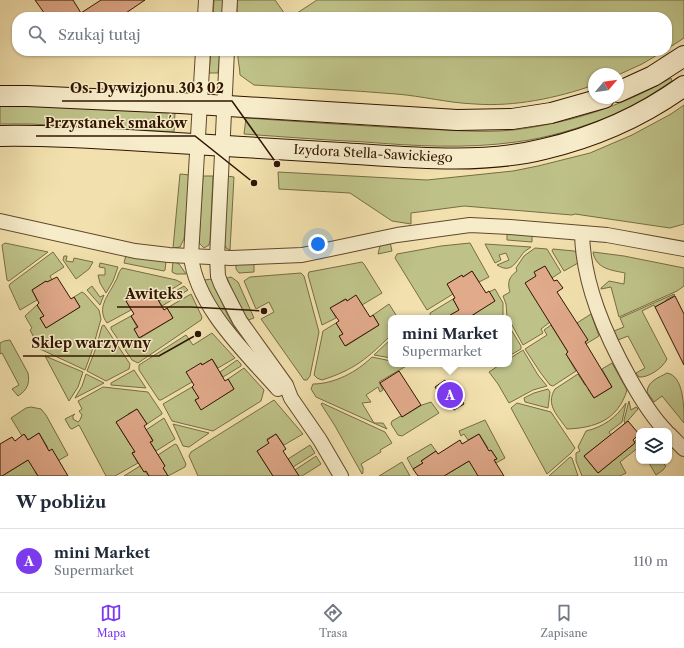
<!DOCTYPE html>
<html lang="pl">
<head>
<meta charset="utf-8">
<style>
  body { margin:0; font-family:"Libre Caslon Text",serif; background:#f2f2f3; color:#1f2937 }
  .controls { position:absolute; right:12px; bottom:12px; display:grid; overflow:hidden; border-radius:8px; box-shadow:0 1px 3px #0004 }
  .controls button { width:36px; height:36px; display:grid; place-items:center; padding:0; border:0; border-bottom:1px solid #e0e1e3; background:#fff; color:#1f2937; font:20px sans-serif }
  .compass { position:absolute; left:588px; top:68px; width:36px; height:36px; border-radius:50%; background:#fff; box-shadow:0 1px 3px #0004; rotate:61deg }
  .you { position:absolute; left:318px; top:244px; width:14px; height:14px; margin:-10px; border:3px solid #fff; border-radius:50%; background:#1a73e8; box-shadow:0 0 0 6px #1a73e833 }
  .badge { display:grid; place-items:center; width:26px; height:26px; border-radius:50%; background:#7c3aed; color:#fff; font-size:13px; font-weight:700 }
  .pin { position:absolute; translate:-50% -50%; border:2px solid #fff; box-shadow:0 1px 4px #0006 }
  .popup { position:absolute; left:388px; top:315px; width:124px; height:52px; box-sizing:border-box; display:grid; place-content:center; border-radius:8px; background:#fff; filter:drop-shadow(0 1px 3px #0005); font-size:13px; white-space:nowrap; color:#747a83 }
  .popup b { font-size:15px; color:#1f2937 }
  .popup::after { content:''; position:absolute; left:50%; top:100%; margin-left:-8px; border:8px solid transparent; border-top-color:#fff }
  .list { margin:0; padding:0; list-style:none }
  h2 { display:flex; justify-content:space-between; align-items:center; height:52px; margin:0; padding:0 16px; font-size:17px }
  h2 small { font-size:13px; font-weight:400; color:#747a83 }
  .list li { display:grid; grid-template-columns:26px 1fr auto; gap:12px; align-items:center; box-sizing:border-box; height:64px; padding:0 16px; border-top:1px solid #e0e1e3 }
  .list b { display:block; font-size:15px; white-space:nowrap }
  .list p { margin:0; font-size:13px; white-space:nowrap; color:#747a83 }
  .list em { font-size:13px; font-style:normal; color:#747a83 }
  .icon { flex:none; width:22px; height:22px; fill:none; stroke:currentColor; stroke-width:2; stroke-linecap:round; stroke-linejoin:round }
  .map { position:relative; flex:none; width:684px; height:476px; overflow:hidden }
  .search { position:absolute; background:#fff; box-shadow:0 1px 3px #0004; left:12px; right:12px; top:12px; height:44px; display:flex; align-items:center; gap:10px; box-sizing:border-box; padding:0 14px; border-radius:16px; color:#747a83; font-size:15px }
  .sheet { height:116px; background:#fff }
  nav { display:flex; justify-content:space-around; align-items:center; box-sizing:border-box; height:56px; border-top:1px solid #e0e1e3; background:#fff; font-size:11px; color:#747a83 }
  nav a { display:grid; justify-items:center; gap:2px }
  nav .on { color:#7c3aed }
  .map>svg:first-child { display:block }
  .green { fill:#bec288; stroke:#786c44 }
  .building { fill:#e1aa8b; stroke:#311500 }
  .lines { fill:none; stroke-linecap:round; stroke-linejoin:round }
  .street-casing { stroke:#61482c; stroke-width:16 }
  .secondary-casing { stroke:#311500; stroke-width:22 }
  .street { stroke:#f7ecca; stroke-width:14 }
  .secondary { stroke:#f7ecca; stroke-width:20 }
  .labels { text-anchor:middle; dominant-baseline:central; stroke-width:3; stroke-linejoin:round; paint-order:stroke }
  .street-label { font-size:13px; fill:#311500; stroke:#f7ecca }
  .leader { fill:none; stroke:#311500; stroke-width:1.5 }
  .callout-dot { fill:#311500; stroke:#f7ecca; stroke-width:1.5 }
  .callout-label { font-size:14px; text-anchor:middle; font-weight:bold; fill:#311500; stroke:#f7ecca; stroke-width:3; stroke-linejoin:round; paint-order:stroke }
</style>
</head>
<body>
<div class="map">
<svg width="684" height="476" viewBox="0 0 684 476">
  <rect width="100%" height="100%" fill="#f2e1ae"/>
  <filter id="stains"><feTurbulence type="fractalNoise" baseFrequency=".005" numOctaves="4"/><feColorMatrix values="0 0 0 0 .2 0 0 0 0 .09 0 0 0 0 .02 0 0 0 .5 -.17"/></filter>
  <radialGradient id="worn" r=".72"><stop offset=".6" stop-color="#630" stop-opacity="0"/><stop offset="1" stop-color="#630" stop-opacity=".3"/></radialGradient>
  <!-- green -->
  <g class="green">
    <path d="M 214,0 L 223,0 L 222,17 L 213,17 Z"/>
    <path d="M 237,0 L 275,0 L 287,17 L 237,17 Z"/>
    <path d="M 317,0 L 684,0 L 684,38 L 667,49 L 667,17 L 291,17 Z"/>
    <path d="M 211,51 L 220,51 L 218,73 L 209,73 Z"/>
    <path d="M 238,51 L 664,51 L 642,64 L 618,75 L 618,74 L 594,74 L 594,85 C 557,98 514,107 475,104 C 448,103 422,96 396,94 C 349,90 301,88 254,85 L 240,75 C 240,67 237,59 238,51 Z"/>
    <path d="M 671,78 L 672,81 C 652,94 632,108 609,117 C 579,128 548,138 516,142 C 466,149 415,146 365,142 C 325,140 285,137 244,134 L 246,118 C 305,122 363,126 422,129 C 452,130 483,133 513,130 C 570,123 620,107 671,78 Z"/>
    <path d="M 0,105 L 33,105 L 175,112 L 174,132 L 31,124 L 0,124 Z"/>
    <path d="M 684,105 L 684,224 L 670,228 L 575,214 L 572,215 L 464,206 L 411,213 L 411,224 L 392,221 L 350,193 L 279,189 L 278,172 L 427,180 L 513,171 L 538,166 L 590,153 L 632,135 L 671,114 Z"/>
    <path d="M 180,174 L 190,175 L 184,239 L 180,247 L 173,248 Z"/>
    <path d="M 203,176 L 213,176 L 210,241 L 209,245 L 204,248 L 199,243 Z"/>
    <path d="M 227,176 L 234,177 L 230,250 L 226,248 L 224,243 Z"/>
    <path d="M 507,231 L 532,233 L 532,242 L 507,240 Z"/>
    <path d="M 390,242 L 392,251 L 378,254 L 380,246 Z"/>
    <path d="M 5,243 L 48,252 L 9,281 L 7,280 L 2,245 Z"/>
    <path d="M 470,243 L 489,277 L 479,282 L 472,271 L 463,277 L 453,294 L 427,310 L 395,258 L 397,254 L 441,246 Z"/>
    <path d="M 485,244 L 531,247 C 527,250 523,252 521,256 C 514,265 510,273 497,265 L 509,260 L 506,253 L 499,255 L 501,260 L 495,263 Z"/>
    <path d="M 535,248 L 547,249 L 561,272 L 552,278 L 538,278 L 550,322 L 541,329 L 543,333 L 523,345 L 507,316 L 506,304 L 503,296 L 510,292 C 507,282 509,277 517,271 L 516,268 L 524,256 Z"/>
    <path d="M 553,249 L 574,251 L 576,252 L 578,263 L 564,271 L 552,251 Z"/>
    <path d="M 53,252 L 64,267 L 50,276 L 52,280 L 47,282 L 46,281 L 32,290 L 37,300 L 20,310 L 9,286 L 10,284 Z"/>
    <path d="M 593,252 L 624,256 L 684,268 L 684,286 L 677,291 L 619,317 L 611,287 L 601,289 L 601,288 L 609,281 L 624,284 L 625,273 C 611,270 596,269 593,252 Z"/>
    <path d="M 126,255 L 166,261 L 165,270 L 164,271 L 124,263 Z"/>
    <path d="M 64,256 L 67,256 L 66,261 L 73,262 L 74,258 L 93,262 L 89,269 L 76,279 L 63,260 Z"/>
    <path d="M 173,261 L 179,264 L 186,274 L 176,274 L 172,272 Z"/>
    <path d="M 362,262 L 364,264 L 382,293 L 362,305 L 347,301 L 345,299 L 331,308 L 336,318 L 322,325 L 308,275 L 309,272 Z"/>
    <path d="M 100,263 L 118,267 L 113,281 L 106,293 L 100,283 L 98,275 L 105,275 L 105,268 L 99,267 Z"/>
    <path d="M 254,263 L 254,272 L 239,273 L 236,269 L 236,264 Z"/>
    <path d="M 122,268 L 176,280 L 182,283 L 157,298 L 151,288 L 141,293 L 140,292 L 126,301 L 131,310 L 107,323 C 96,308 108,296 115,282 C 118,278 118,272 122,268 Z"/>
    <path d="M 301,273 L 304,276 L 319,332 L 310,376 L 307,380 L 304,380 L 261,319 L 274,312 L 269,302 L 256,309 L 244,281 L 250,277 Z"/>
    <path d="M 231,277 L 238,282 L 254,318 L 246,321 L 227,278 Z"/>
    <path d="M 212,279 L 227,314 L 237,332 L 218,310 L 204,280 Z"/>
    <path d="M 92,286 L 100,297 L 104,295 L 100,305 L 87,290 Z"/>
    <path d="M 184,286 L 188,290 L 162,306 L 159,301 Z"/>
    <path d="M 495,289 L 503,303 L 503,318 L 468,318 L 494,301 L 489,292 Z"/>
    <path d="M 82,292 L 85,294 L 99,310 L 101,319 L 92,351 L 85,370 L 40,349 L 30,330 L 32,328 L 25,316 L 37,305 L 44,316 L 40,318 L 46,328 L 80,307 L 74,297 Z"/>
    <path d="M 191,294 L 202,317 L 201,320 L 138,363 L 132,360 L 111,329 L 111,327 L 131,316 L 137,327 L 134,329 L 140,338 L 173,318 L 167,308 Z"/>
    <path d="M 674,294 L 675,295 L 666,300 L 666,301 L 655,307 L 654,305 L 642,311 L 667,359 C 663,368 648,378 639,377 L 636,373 L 645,368 L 628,336 L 618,340 L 614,331 L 624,327 L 620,318 Z"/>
    <path d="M 453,299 L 459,310 L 459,318 L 433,318 L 430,314 L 430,313 Z"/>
    <path d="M 389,304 L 398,318 L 391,318 L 391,335 C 368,358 354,370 322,380 L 317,378 L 314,375 L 323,331 L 336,323 L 343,334 L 346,346 L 379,325 L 373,315 Z"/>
    <path d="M 591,314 L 599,336 L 586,344 L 577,323 Z"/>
    <path d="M 104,325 L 130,364 L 129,369 L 106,381 L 87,371 L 96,348 L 102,326 Z"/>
    <path d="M 551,325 L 568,352 L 566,354 L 576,371 L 553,386 L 550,385 L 540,372 L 525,349 L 547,335 L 544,330 Z"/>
    <path d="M 509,326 L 521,346 L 521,349 L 509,356 Z"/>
    <path d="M 212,333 L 235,358 L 218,368 L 212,359 L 202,365 L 201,363 L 192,382 L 161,400 L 159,400 L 139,370 L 139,365 L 186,335 L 193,345 Z"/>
    <path d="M 391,339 L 391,358 L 374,355 Z"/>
    <path d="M 10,340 L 28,373 C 30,384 27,390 18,396 L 12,389 L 19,385 L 2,353 L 0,354 L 0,343 L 4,341 Z"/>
    <path d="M 523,350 L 538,375 L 547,386 L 533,390 L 509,403 L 498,384 L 489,372 L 501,364 L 509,364 L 509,359 Z"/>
    <path d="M 45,356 L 83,372 L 78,387 L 69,401 Z"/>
    <path d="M 372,357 L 391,361 L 391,364 L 408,365 L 379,382 L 383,390 L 380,392 L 378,387 L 366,395 L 371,402 L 362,403 L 374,423 L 383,423 L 387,429 L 316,397 L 311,389 L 313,384 C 334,384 357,372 372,357 Z"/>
    <path d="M 237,360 L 241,364 L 241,366 L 223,377 L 220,372 Z"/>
    <path d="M 612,363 L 627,390 C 618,420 595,428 567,429 C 558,416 545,405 555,389 L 578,374 L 585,385 L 588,384 L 590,387 L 588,389 L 594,398 L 612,387 L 602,369 Z"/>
    <path d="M 244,368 L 264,390 L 261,401 L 213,431 L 172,421 L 163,404 L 192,387 L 199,398 L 195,400 L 201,409 L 234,389 L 228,379 Z"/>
    <path d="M 134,370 L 146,388 L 111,385 L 111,383 Z"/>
    <path d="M 667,373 C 684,376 684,407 684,423 L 662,396 L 654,402 L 647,392 C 648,381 658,378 667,373 Z"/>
    <path d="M 86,374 L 104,383 L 75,398 L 82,386 Z"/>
    <path d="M 103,387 L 148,392 L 162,413 L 162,414 L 147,424 L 137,409 L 128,414 L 130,417 L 116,422 L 131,446 L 137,450 L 132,453 L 138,463 L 115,476 L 106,476 L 79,425 L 72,429 L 70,428 L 65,419 L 75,414 L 73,416 L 73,419 L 78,422 L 80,420 L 82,415 L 79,411 L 82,409 L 78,401 Z"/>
    <path d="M 548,389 L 550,392 L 548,408 L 525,402 L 524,398 L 534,393 Z"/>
    <path d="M 274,400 L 303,434 L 284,445 L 276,434 L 267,439 L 270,445 L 267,445 L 257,451 L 273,476 L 198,476 L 189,456 L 191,452 Z"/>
    <path d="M 629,401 L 631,410 L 636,407 L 638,409 L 625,424 L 624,420 Z"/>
    <path d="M 431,402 L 439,413 L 402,436 L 398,435 L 391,424 L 392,421 L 401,416 L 402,417 L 422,405 Z"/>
    <path d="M 322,403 L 385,432 L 392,443 L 380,450 L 381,452 L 361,464 L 363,468 L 363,473 L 362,474 L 335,426 L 321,404 Z"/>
    <path d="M 517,403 L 551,412 L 575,448 L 571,453 L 547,474 L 511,408 Z"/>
    <path d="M 626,403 L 622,422 L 609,432 L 611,435 L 584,456 L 598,473 L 635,443 L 634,442 L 639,438 L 639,447 L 620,462 L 626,473 L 620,476 L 582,476 L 576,461 L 576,453 L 580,451 L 578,447 L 586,431 C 603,427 616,418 626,403 Z"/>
    <path d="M 31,407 L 41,409 L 46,415 L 68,455 L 56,462 L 46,450 L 48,448 L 39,433 L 28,440 L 25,435 L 22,436 L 11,418 L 26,408 Z"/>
    <path d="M 164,418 L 175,439 L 156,451 L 150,442 L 153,440 L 146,430 Z"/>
    <path d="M 485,420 L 505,458 L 496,463 L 494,460 L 497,459 L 491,450 L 487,453 L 485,450 L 488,448 L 479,434 L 468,440 L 464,434 L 461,436 L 459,431 Z"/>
    <path d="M 173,424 L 209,433 L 189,447 L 183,446 Z"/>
    <path d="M 175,444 L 177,445 L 186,464 L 185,467 L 168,476 L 163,468 L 165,466 L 158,455 Z"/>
    <path d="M 431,444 L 436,451 L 421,461 L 423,463 L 413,469 L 407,458 Z"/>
    <path d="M 310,445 L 315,453 L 293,467 L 288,459 Z"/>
    <path d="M 316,456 L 321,464 L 302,476 L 299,476 L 295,470 Z"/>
    <path d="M 33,457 L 38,470 L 35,472 L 38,476 L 2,476 Z"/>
    <path d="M 570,457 L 572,458 L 578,476 L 549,476 Z"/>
    <path d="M 474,458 L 478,476 L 444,476 Z"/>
    <path d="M 649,461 L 661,461 L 666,466 L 663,470 L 656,475 L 649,463 Z"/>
    <path d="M 402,462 L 410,476 L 379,476 Z"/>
    <path d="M 140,466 L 149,476 L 124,476 Z"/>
  </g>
  <!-- building -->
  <g class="building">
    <path d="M 35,0 L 73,0 L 81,13 L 101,0 L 145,0 L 120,17 L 47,17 Z"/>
    <path d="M 545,266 L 554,281 L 557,280 L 563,288 L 557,292 L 588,340 L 585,342 L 612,387 L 594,398 L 566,354 L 568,352 L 525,283 L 536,276 L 534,272 Z"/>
    <path d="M 472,271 L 486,293 L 489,291 L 495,301 L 468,318 L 445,318 L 459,310 L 453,299 L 455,298 L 447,284 L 462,275 L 463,277 Z"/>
    <path d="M 57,277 L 71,299 L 74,297 L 80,307 L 46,328 L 40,318 L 44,316 L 37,305 L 39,303 L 32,290 L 46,281 L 47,282 Z"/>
    <path d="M 151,288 L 164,310 L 167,308 L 173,318 L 139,338 L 134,329 L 138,327 L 131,316 L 134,314 L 126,301 Z"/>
    <path d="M 356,295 L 370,317 L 373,315 L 379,325 L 345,346 L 339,336 L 343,334 L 336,323 L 339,321 L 330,308 L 346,299 L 347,301 Z"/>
    <path d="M 675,296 L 684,314 L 684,365 L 655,307 Z"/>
    <path d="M 212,359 L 225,381 L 228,379 L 234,389 L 201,410 L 195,400 L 199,398 L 192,387 L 194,385 L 186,372 L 201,363 L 202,365 Z"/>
    <path d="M 399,371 L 421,405 L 402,417 L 380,383 Z"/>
    <path d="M 445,380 L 450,389 L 452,388 L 457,396 L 459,395 L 464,404 L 454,410 L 442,394 L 440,395 L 435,387 Z"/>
    <path d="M 137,409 L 147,424 L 144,426 L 153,441 L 150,442 L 165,466 L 163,468 L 168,476 L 149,476 L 146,471 L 144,472 L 132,453 L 135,452 L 116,422 Z"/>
    <path d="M 628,421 L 639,434 L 633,440 L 635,443 L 598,473 L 584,456 Z"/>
    <path d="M 39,433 L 49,451 L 52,449 L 68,476 L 38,476 L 28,460 L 2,476 L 0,476 L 0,444 L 12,437 L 15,441 L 24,434 L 28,440 Z"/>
    <path d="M 276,434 L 286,449 L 283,451 L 299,476 L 273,476 L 257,451 L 269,443 L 267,440 Z"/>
    <path d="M 479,434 L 489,451 L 491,450 L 497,459 L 494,460 L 504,476 L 478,476 L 469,461 L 444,476 L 418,476 L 413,469 L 423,463 L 421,461 L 436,451 L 438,454 L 460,440 L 462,444 Z"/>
  </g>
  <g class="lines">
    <!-- street casing -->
    <g class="street-casing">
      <g id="street">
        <path d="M 205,17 L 206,0"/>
        <path d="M 229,17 L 230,0"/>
        <path d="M 203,51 L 191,256 C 196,306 246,353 278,389"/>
        <path d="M 227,51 L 217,257 L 218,276 L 221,284 L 240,321 L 286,385 L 291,398 L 320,440 L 341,476"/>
        <path d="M 0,221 L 135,251 L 169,255 L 231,258 L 302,255 L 397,235 L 470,225 L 510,227 L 607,235 L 684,249"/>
        <path d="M 582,233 C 583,284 605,334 630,379 C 640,397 651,416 666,431"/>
        <path d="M 669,434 L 684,449"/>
      </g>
    </g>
    <!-- secondary casing -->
    <g class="secondary-casing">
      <g id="secondary">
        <path d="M 618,92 L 653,76 L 684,56"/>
        <path d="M 0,96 L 27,96 L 180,103 L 457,120 L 512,119 L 551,113 L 604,98"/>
        <path d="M 0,136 C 48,135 96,138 144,141 C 210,145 275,149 341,153 C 405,157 481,165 544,149 C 595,137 641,117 684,86"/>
      </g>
    </g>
    <!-- street -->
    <use href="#street" class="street"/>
    <!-- secondary -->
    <use href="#secondary" class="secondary"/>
  </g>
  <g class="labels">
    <!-- street labels -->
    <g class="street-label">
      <text transform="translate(373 153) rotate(3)">Izydora Stella-Sawickiego</text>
    </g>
  </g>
  <!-- callouts -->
  <path class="leader" d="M277 164L232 101H62M254 183L195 136H36M264 311L191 307H117M198 334L159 356H23"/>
  <g class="callout-dot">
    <circle cx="277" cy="164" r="4"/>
    <circle cx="254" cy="183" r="4"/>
    <circle cx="264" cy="311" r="4"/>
    <circle cx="198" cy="334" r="4"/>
  </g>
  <g class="callout-label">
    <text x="147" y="93">Os. Dywizjonu 303 02</text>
    <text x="116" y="128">Przystanek smaków</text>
    <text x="154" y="299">Awiteks</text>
    <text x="91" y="348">Sklep warzywny</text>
  </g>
  <rect width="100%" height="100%" filter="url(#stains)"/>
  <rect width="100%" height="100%" fill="url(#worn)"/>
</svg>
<div class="controls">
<button><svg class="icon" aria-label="layers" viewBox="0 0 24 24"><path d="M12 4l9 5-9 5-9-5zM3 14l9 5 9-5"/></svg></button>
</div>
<svg class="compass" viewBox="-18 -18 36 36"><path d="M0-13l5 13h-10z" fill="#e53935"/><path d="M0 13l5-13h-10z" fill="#747a83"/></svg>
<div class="you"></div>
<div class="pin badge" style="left:450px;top:395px">A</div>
<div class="popup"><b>mini Market</b>Supermarket</div>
<div class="search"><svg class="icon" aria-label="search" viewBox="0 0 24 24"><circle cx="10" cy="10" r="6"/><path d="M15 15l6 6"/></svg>Szukaj tutaj</div>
</div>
<section class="sheet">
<h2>W pobliżu<small></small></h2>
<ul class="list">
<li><span class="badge">A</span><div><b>mini Market</b><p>Supermarket</p></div><em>110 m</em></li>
</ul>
</section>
<nav>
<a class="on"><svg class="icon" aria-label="map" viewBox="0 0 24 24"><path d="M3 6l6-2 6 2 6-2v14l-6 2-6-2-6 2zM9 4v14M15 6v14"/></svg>Mapa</a>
<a><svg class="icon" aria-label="directions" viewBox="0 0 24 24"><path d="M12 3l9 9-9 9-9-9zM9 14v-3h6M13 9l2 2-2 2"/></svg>Trasa</a>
<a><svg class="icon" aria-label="saved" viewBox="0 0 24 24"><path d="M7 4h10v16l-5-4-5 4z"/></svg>Zapisane</a>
</nav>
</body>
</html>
